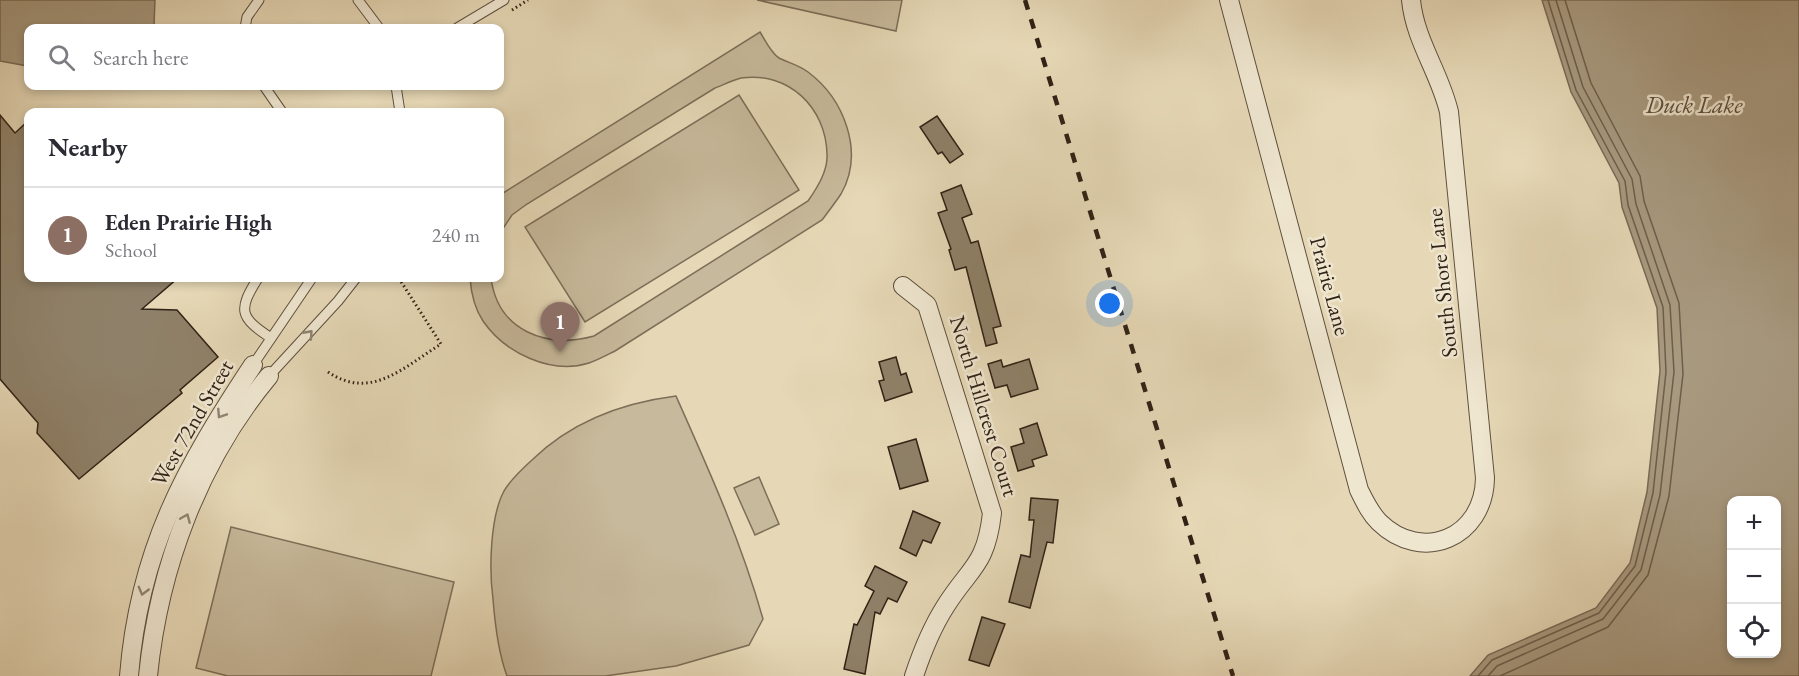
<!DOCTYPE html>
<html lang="en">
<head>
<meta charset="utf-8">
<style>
  body { margin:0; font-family:"EB Garamond",serif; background:#f2f2f3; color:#2b2b33 }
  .controls { position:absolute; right:18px; bottom:18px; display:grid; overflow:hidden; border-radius:12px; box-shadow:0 3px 9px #0003 }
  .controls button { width:54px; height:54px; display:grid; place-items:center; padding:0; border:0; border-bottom:2px solid #e1e1e2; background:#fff; color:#2b2b33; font:30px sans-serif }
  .you { position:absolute; left:1110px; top:304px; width:21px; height:21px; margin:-15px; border:4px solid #fff; border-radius:50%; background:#1a73e8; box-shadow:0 0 0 9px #1a73e833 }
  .badge { display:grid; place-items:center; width:39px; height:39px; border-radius:50%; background:#1a73e8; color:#fff; font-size:20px; font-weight:700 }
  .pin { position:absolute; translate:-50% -50px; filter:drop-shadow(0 2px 3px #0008) }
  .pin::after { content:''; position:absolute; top:32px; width:21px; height:18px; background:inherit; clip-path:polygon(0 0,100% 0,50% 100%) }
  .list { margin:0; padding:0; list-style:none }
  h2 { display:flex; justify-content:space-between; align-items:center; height:78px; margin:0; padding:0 24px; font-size:26px }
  h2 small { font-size:20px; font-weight:400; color:#7c7c81 }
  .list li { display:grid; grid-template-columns:39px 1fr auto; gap:18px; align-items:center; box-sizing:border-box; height:96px; padding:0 24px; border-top:2px solid #e1e1e2 }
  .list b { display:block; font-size:22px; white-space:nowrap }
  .list p { margin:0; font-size:20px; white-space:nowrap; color:#7c7c81 }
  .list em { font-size:20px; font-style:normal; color:#7c7c81 }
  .icon { flex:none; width:33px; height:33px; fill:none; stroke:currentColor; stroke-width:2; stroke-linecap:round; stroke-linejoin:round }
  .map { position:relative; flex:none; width:1799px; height:676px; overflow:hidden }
  .search { position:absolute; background:#fff; box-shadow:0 3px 9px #0003; left:24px; top:24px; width:480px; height:66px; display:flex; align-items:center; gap:15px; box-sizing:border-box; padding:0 21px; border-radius:12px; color:#7c7c81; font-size:22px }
  .panel { position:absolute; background:#fff; box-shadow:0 3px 9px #0003; left:24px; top:108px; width:480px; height:174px; border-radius:12px }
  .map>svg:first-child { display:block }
  .green { fill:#c7b99b; stroke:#7c6e58; stroke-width:1.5 }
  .water { fill:#a89a80; stroke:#786a56; stroke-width:1.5; fill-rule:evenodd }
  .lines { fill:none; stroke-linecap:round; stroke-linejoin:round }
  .shore { stroke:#6c5e4b; stroke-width:1.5 }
  .building { fill:#8f8169; stroke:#312216; stroke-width:1.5 }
  .service-casing { stroke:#5e503e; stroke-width:11 }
  .minor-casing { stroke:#5e503e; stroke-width:20 }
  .path { stroke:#312216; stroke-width:3; stroke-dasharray:1.5 3; stroke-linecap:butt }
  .service { stroke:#efe6d0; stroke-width:9 }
  .minor { stroke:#efe6d0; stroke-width:18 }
  .rail { stroke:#312216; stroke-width:4.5; stroke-dasharray:10 10; stroke-linecap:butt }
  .oneway { stroke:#908473 }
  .labels { text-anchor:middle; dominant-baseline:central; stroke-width:5; stroke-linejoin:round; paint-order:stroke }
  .street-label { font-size:22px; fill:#312216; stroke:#efe6d0 }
  .water-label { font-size:24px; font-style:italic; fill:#5b4c3b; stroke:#efe6d0 }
</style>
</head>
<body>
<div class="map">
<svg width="1799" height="676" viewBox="0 0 1799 676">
  <rect width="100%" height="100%" fill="#e6d8b6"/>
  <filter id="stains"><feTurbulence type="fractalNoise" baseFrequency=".00333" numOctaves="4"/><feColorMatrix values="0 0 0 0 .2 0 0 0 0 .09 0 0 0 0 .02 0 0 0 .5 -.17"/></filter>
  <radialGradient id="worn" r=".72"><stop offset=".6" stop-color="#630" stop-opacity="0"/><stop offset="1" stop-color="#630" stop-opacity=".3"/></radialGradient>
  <!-- green -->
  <g class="green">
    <path d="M 757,0 L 902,0 L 896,31 Z"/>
    <path d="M 760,32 C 765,40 771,53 779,58 C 789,63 799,65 808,72 C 844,99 865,152 841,194 C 835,203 828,212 822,220 L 615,351 C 607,355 598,360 589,363 C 551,375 505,353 483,321 C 475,309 471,292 470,278 L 491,278 C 498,331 546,349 594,336 L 808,201 C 817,188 828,171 827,154 C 826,108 789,71 741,78 C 733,80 723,85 715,88 L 527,204 L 512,215 L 500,233 L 500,195 Z"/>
    <path d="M 739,95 L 799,190 L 585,322 L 525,227 Z"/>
    <path d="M 676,396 C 709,470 741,541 763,619 L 749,645 L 676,666 L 605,676 L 507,676 C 498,652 495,625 493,599 C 489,570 490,517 504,491 C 511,479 522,469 532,460 C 572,421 621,403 676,396 Z"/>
    <path d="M 759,477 L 779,524 L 755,535 L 734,488 Z"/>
    <path d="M 231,527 L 454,582 L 431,676 L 228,676 L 196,668 Z"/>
  </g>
  <!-- water -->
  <g class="water">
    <path d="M 0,0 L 155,0 L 154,26 L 153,28 L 28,28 L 28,66 L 0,61 Z"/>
    <path d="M 1542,0 L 1799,0 L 1799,676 L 1470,676 L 1488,655 L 1596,608 L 1630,563 L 1647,492 L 1660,371 L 1657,308 L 1622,207 L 1619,183 L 1571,92 ZM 1732,500 L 1776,500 L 1776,654 L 1732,654 Z"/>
  </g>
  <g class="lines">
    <!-- shore -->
    <g class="shore">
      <path d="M 1478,676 L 1492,660 L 1599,613 L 1635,566 L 1653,493 L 1666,372 L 1663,307 L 1628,205 L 1625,181 L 1576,90 L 1548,0"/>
      <path d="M 1488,676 L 1497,666 L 1603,619 L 1641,570 L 1660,495 L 1674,372 L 1670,305 L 1636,204 L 1632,179 L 1583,87 L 1556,0"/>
      <path d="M 1500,676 L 1608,627 L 1648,575 L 1669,496 L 1683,374 L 1679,303 L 1644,201 L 1640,176 L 1591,83 L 1565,0"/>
    </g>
  </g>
  <!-- building -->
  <g class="building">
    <path d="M 0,115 L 15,133 L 28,121 L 28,278 L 178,278 L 142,309 L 177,310 L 218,357 L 180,390 L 182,393 L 79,479 L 37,433 L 38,423 L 0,379 Z"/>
    <path d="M 937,116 L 963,154 L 950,163 L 942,152 L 938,154 L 920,127 Z"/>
    <path d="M 961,185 L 972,214 L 962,218 L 971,243 L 978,241 L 1001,326 L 993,328 L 997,343 L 986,346 L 966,267 L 955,270 L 949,250 L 951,249 L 938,213 L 947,210 L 941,193 Z"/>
    <path d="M 896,357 L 901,375 L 906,373 L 912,392 L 885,401 L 879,381 L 884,380 L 879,362 Z"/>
    <path d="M 1029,359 L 1038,389 L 1011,397 L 1007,385 L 995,388 L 988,364 L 1001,360 L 1003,367 Z"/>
    <path d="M 1037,423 L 1047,455 L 1032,460 L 1034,466 L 1018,471 L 1011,447 L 1024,443 L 1020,429 Z"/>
    <path d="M 916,439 L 928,481 L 900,489 L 888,447 Z"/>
    <path d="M 1031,498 L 1058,500 L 1053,543 L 1047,542 L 1030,608 L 1009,602 L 1021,555 L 1030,557 L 1034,520 L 1029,520 Z"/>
    <path d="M 913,511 L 940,523 L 931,543 L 923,540 L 916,556 L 900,548 Z"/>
    <path d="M 875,566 L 907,582 L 897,602 L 888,598 L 880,614 L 875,612 L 865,674 L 844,669 L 854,624 L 857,625 L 874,591 L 865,586 Z"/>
    <path d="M 982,617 L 1005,624 L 989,666 L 969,660 Z"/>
  </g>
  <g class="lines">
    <!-- service casing -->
    <g class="service-casing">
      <g id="service">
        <path d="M 358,0 L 379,28"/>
        <path d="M 245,28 L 247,17 L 259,0"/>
        <path d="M 457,28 L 504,0"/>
        <path d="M 264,86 L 282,112"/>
        <path d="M 396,86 L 400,112"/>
        <path d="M 258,278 C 238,310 239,317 271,338"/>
        <path d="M 253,365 L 312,278"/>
        <path d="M 269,376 L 338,301 L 356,278"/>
      </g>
    </g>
    <!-- minor casing -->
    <g class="minor-casing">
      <g id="minor">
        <path d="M 1229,0 L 1359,490 C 1365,502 1370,513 1379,522 C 1422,564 1484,538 1485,478 L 1449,112 C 1440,73 1415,41 1411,0"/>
        <path d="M 903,286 L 927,305 L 992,513 C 986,566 970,567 945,607 C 931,629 922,652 914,676"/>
        <path d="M 129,676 C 139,550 185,468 253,365"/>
        <path d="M 148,676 C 159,567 199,460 269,376"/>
      </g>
    </g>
    <!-- path -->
    <g class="path">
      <path d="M 512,10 L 528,0"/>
      <path d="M 328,372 C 371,401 404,367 441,344 L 400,280"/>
    </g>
    <!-- service -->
    <use href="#service" class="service"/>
    <!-- minor -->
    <use href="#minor" class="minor"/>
    <!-- rail -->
    <path class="rail" d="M 1025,0 L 1233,676"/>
  </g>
  <!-- one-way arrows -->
  <defs><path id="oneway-chevron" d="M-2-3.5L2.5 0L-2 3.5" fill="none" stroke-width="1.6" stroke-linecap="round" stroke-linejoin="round" transform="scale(1.5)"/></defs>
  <g class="oneway">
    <use href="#oneway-chevron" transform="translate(309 334) rotate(-48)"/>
    <use href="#oneway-chevron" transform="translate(221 414) rotate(123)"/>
    <use href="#oneway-chevron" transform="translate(186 518) rotate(-67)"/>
    <use href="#oneway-chevron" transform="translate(143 591) rotate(105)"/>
  </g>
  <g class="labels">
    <!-- street labels -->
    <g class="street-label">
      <text transform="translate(1442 283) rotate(-96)">South Shore Lane</text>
      <text transform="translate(1330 286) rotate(75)">Prairie Lane</text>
      <text transform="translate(984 406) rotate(73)">North Hillcrest Court</text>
      <text transform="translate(192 423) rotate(-60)">West 72nd Street</text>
    </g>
    <!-- water labels -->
    <g class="water-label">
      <text x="1694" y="104">Duck Lake</text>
    </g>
  </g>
  <rect width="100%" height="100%" filter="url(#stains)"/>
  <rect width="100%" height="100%" fill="url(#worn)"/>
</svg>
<div class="controls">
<button>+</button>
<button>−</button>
<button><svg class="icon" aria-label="locate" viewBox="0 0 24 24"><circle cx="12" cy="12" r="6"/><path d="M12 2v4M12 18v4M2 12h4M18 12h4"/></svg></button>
</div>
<div class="you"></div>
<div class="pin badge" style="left:560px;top:352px;background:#8d6e63">1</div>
<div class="search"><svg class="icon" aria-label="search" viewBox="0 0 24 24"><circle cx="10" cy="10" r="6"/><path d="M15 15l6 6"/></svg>Search here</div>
<section class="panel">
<h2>Nearby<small></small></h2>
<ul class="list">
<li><span class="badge" style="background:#8d6e63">1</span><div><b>Eden Prairie High</b><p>School</p></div><em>240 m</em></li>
</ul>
</section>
</div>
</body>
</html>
